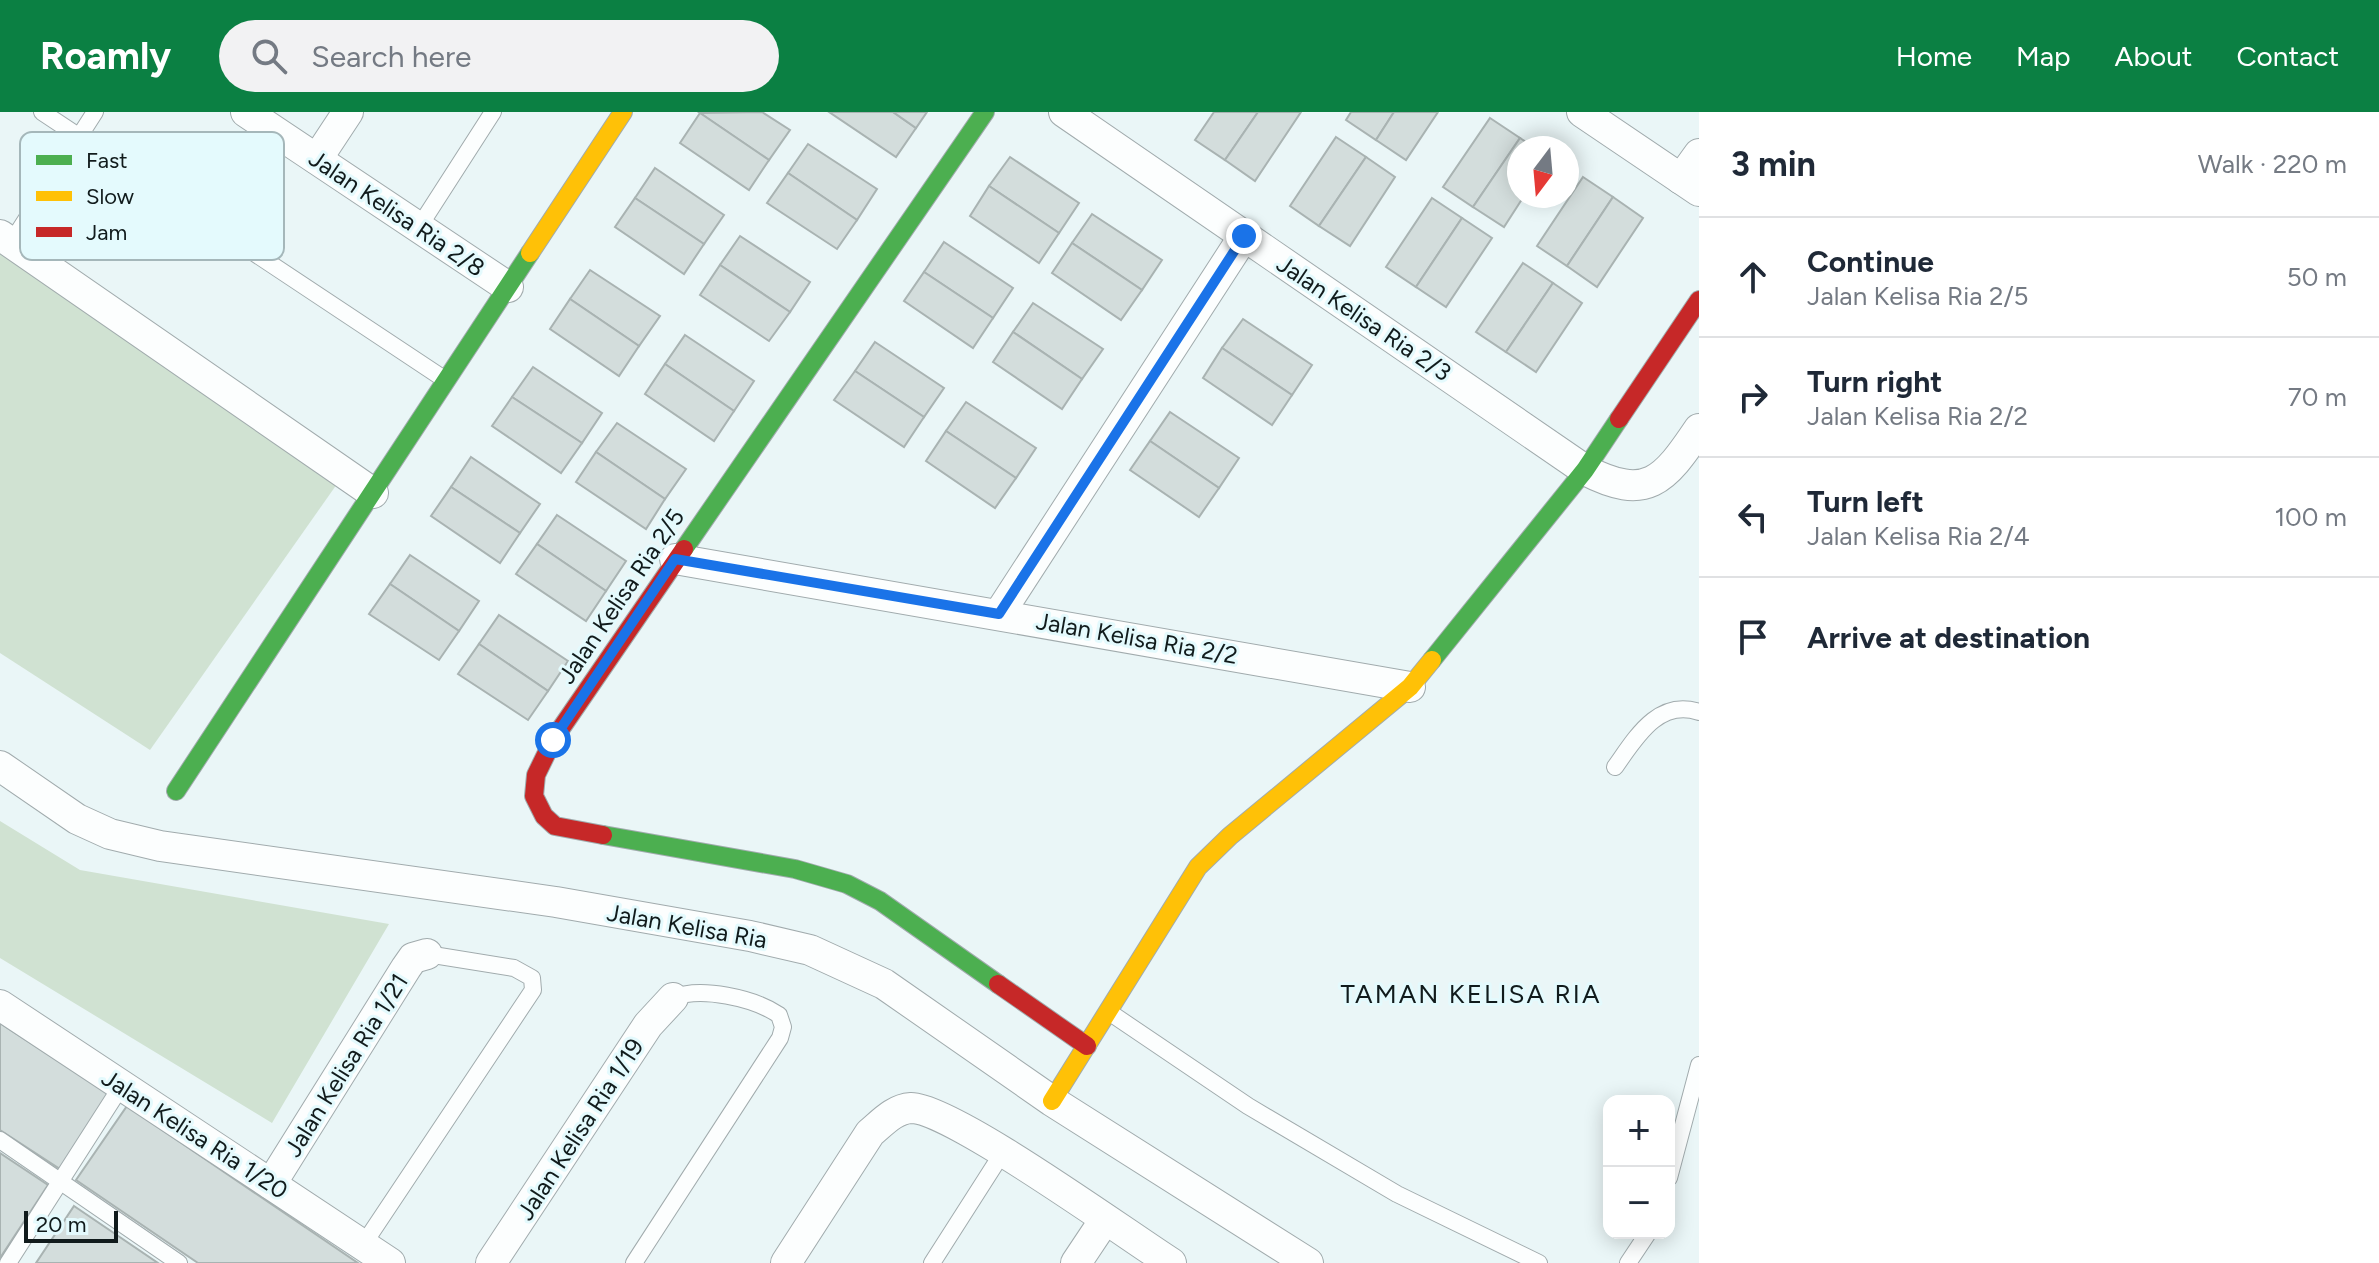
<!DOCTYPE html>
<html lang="en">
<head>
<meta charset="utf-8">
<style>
  body { margin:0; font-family:Figtree,sans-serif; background:#f2f2f3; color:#1f2937 }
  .controls { position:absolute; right:24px; bottom:24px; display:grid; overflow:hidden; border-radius:16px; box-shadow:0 4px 20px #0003 }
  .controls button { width:72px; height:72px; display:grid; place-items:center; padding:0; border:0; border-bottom:2px solid #e0e1e3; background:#fff; color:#1f2937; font:40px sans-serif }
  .compass { position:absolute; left:1507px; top:24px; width:72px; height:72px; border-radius:50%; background:#fff; box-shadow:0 4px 20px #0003; rotate:196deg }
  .scale { position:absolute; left:24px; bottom:20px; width:94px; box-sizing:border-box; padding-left:8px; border:4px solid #111b1c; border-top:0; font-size:22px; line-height:28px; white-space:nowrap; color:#111b1c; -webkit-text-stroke:6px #e4fafd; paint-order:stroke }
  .stop { position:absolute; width:24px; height:24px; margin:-18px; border:6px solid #1a73e8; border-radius:50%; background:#fff }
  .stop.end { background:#1a73e8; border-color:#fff; box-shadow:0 2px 8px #0008 }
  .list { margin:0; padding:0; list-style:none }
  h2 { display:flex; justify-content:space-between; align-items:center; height:104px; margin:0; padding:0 32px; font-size:34px }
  h2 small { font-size:26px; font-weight:400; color:#747a83 }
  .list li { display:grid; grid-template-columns:52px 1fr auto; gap:24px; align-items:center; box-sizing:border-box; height:120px; padding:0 32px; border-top:2px solid #e0e1e3 }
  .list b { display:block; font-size:30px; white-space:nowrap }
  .list p { margin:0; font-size:26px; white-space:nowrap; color:#747a83 }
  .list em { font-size:26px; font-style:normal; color:#747a83 }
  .icon { flex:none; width:44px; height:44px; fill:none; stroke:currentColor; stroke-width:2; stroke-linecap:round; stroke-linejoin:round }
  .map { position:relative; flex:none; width:1699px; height:1151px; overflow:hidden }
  header { display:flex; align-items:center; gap:48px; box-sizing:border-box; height:112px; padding:0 40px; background:#0b8043; color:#fff }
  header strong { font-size:38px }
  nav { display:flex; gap:44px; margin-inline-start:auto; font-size:28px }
  .search { width:560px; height:72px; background:#f2f2f3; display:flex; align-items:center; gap:20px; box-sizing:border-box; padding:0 28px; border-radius:44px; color:#747a83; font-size:30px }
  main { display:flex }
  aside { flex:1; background:#fff }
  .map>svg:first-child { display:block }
  .green { fill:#d0e2d2 }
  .building { fill:#d3dddc; stroke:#a9b3b2; stroke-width:2 }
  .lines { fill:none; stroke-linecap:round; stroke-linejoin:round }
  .lane-casing { stroke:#a1abad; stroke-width:18 }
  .street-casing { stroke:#a1abad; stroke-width:32 }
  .fast-casing { stroke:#a1abad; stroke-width:20 }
  .slow-casing { stroke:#a1abad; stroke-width:20 }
  .jam-casing { stroke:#a1abad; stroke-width:20 }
  .lane { stroke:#fcfefe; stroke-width:16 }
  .street { stroke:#fcfefe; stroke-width:30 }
  .fast { stroke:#4caf50; stroke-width:18 }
  .slow { stroke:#ffc107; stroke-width:18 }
  .jam { stroke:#c62828; stroke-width:18 }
  .route { stroke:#1a73e8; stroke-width:10 }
  .labels { text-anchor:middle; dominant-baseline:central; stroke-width:6; stroke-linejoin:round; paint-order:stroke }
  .street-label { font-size:24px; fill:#111b1c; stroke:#e4fafd }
  .neighbourhood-label { font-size:26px; letter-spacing:2px; fill:#111b1c; stroke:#e4fafd }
  .key { fill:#e4fafd; stroke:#a5b7ba; stroke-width:2 }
  .key-label { font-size:22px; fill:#111b1c }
</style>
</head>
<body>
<header>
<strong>Roamly</strong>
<div class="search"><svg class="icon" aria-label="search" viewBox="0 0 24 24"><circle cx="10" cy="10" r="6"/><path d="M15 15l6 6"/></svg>Search here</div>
<nav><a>Home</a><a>Map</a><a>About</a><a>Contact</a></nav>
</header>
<main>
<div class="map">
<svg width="1699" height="1151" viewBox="0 0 1699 1151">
  <rect width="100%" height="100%" fill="#eaf6f7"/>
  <!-- green -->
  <g class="green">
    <path d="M 0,136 L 337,372 L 150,638 L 0,541 Z"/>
    <path d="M 0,709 L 80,758 L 389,812 L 272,1011 L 0,846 Z"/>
  </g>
  <!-- building -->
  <g class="building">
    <path d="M 762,0 L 790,18 L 769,48 L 700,1 Z"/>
    <path d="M 829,0 L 893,0 L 916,16 L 896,45 Z"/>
    <path d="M 893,0 L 927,0 L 916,16 Z"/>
    <path d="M 1214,0 L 1258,0 L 1225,48 L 1195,28 Z"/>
    <path d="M 1258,0 L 1301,0 L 1255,69 L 1225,48 Z"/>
    <path d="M 1351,0 L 1394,0 L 1376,28 L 1346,8 Z"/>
    <path d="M 1394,0 L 1438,0 L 1406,48 L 1376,28 Z"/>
    <path d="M 700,1 L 769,48 L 749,78 L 680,31 Z"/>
    <path d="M 1490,6 L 1520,26 L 1473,95 L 1443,75 Z"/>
    <path d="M 1336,25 L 1366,45 L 1319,114 L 1290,94 Z"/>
    <path d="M 1520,26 L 1535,36 L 1519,36 L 1519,84 L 1524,84 L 1504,115 L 1473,95 Z"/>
    <path d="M 808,32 L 877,77 L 857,108 L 788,61 Z"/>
    <path d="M 1010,45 L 1079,91 L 1059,121 L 989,74 Z"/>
    <path d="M 1366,45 L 1395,65 L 1350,134 L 1319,114 Z"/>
    <path d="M 655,56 L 724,103 L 704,132 L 635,86 Z"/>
    <path d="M 788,61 L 857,108 L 837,137 L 767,91 Z"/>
    <path d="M 1583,65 L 1613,85 L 1567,154 L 1537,134 Z"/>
    <path d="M 989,74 L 1059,121 L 1039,151 L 970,104 Z"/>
    <path d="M 1613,85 L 1643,106 L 1597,175 L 1567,154 Z"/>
    <path d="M 635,86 L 704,132 L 684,162 L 615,115 Z"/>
    <path d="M 1432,86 L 1462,106 L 1416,175 L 1386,155 Z"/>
    <path d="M 1092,102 L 1162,148 L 1142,178 L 1072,131 Z"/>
    <path d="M 1462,106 L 1492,126 L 1446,195 L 1416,175 Z"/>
    <path d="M 740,124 L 810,170 L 790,200 L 720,153 Z"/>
    <path d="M 944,130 L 1013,176 L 993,206 L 924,160 Z"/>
    <path d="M 1072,131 L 1142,178 L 1121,208 L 1052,161 Z"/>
    <path d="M 1523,151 L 1553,171 L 1506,240 L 1476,220 Z"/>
    <path d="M 720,153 L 790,200 L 769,229 L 700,183 Z"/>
    <path d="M 590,158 L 660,204 L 639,234 L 570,187 Z"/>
    <path d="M 924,160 L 993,206 L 973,236 L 904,189 Z"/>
    <path d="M 1553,171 L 1582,191 L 1536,260 L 1506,240 Z"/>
    <path d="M 570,187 L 639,234 L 619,264 L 550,217 Z"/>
    <path d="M 1033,191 L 1103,237 L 1082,267 L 1013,220 Z"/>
    <path d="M 1243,207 L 1312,253 L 1292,283 L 1222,236 Z"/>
    <path d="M 1013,220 L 1082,267 L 1062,297 L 993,250 Z"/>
    <path d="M 685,223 L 754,269 L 734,299 L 665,252 Z"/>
    <path d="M 875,230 L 944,276 L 924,305 L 855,259 Z"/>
    <path d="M 1222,236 L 1292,283 L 1272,313 L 1203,266 Z"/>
    <path d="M 665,252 L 734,299 L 714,329 L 645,282 Z"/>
    <path d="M 533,255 L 602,301 L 582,331 L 512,285 Z"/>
    <path d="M 855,259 L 924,305 L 904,335 L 834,288 Z"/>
    <path d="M 512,285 L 582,331 L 561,361 L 492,314 Z"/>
    <path d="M 966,290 L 1036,336 L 1016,366 L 946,319 Z"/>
    <path d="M 1170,300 L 1239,346 L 1219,376 L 1150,329 Z"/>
    <path d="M 617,311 L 686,357 L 665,387 L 596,340 Z"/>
    <path d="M 946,319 L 1016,366 L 995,396 L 926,349 Z"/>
    <path d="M 1150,329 L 1219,376 L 1199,405 L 1130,358 Z"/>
    <path d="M 596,340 L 665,387 L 646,417 L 576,370 Z"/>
    <path d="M 471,345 L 540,392 L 520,421 L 451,375 Z"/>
    <path d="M 451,375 L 520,421 L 500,451 L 431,404 Z"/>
    <path d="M 557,403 L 626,449 L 606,479 L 537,432 Z"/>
    <path d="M 537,432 L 606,479 L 586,509 L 516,462 Z"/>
    <path d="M 410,443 L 479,489 L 459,519 L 390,472 Z"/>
    <path d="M 390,472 L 459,519 L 439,548 L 369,502 Z"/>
    <path d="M 499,503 L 568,549 L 548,579 L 479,532 Z"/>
    <path d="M 479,532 L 548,579 L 528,608 L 458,562 Z"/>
    <path d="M 0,911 L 109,982 L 60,1057 L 0,1018 Z"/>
    <path d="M 127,994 L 358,1151 L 198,1151 L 76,1068 Z"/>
    <path d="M 0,1041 L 48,1073 L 0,1146 Z"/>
    <path d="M 74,1094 L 158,1151 L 36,1151 Z"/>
  </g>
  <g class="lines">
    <!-- lane casing -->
    <g class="lane-casing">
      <g id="lane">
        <path d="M 42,0 L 444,267"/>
        <path d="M 419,115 L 493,0"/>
        <path d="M 11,131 L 95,0"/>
        <path d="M 1615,655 C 1635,627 1658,586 1699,600"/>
        <path d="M 1109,900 L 1248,994 L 1397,1082 L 1539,1151"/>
        <path d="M 0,1028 L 179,1151"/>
        <path d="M 1669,1066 L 1699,953"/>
        <path d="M 363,1133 L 533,878 L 532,866 L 514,856 L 427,842"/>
        <path d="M 8,1151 L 122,973"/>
        <path d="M 634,1151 L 780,926 L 783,915 L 779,903 C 754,886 700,874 673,886"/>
        <path d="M 932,1151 L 1003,1040"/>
        <path d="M 1628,1151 L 1648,1121"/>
      </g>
    </g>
    <!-- street casing -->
    <g class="street-casing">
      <g id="street">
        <path d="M 246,0 L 508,175"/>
        <path d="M 1064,0 L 1585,358 C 1647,390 1664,369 1699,317"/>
        <path d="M 1582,0 L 1699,79"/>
        <path d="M 317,47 L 348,0"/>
        <path d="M 1681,67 L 1699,42"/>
        <path d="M 0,123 L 373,381"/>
        <path d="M 675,447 L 1410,575"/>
        <path d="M 999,502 L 1244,124"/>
        <path d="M 0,654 L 77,707 L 110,722 L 160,734 L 556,790 L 750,824 L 810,838 L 884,872 L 1052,989 L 1308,1151"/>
        <path d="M 0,893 L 390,1151"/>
        <path d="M 271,1072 L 406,856 L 413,846 L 427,842"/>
        <path d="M 491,1151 L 648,913 L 673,886"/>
        <path d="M 786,1151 L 870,1021 C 882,1011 894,997 911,996 C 950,995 1127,1123 1171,1151"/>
        <path d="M 1076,1151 L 1104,1109"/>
      </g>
    </g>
    <!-- fast casing -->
    <g class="fast-casing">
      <g id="fast">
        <path d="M 684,437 L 985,0"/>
        <path d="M 1432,548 L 1585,358 L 1619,307"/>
        <path d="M 176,679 L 530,141"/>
        <path d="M 603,723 L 795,757 L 847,772 L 880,789 L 998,872"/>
      </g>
    </g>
    <!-- slow casing -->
    <g class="slow-casing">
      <g id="slow">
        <path d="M 530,141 L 623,0"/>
        <path d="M 1052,989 L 1198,755 L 1230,724 L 1410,575 L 1432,548"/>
      </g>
    </g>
    <!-- jam casing -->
    <g class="jam-casing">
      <g id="jam">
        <path d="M 1619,307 L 1699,188"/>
        <path d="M 603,723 L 555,714 L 544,704 L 534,684 L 536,663 L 553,628 L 684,437"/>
        <path d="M 998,872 L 1087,934"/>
      </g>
    </g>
    <!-- lane -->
    <use href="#lane" class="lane"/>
    <!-- street -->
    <use href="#street" class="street"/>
    <!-- fast -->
    <use href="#fast" class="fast"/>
    <!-- slow -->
    <use href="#slow" class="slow"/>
    <!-- jam -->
    <use href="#jam" class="jam"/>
  </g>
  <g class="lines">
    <!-- route -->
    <path class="route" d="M 553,628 L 675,447 L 999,502 L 1244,124"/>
  </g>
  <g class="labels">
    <!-- street labels -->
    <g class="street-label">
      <text transform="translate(397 101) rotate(34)">Jalan Kelisa Ria 2/8</text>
      <text transform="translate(1364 206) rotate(34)">Jalan Kelisa Ria 2/3</text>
      <text transform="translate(621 484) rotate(-56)">Jalan Kelisa Ria 2/5</text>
      <text transform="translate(1137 526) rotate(10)">Jalan Kelisa Ria 2/2</text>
      <text transform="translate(687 814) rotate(10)">Jalan Kelisa Ria</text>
      <text transform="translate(346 953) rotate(-58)">Jalan Kelisa Ria 1/21</text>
      <text transform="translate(580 1017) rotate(-57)">Jalan Kelisa Ria 1/19</text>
      <text transform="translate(195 1022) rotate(33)">Jalan Kelisa Ria 1/20</text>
    </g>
    <!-- neighbourhood labels -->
    <g class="neighbourhood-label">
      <text x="1471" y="882">TAMAN KELISA RIA</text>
    </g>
  </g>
  <!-- legend -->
  <rect x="20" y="20" width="264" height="128" rx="12" class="key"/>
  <rect x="36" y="43" width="36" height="10" fill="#4caf50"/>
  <rect x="36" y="79" width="36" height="10" fill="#ffc107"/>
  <rect x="36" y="115" width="36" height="10" fill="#c62828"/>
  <g class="key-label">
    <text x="86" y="56">Fast</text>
    <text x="86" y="92">Slow</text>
    <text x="86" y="128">Jam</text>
  </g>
</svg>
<div class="controls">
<button>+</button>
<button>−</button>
</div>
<svg class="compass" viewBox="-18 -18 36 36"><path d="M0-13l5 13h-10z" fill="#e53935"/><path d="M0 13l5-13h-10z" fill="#747a83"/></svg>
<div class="scale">20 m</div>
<div class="stop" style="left:553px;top:628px"></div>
<div class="stop end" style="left:1244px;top:124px"></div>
</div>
<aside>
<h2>3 min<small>Walk · 220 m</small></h2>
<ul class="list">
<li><svg class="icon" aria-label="ahead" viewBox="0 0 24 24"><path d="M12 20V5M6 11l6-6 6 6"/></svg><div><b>Continue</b><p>Jalan Kelisa Ria 2/5</p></div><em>50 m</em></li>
<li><svg class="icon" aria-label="right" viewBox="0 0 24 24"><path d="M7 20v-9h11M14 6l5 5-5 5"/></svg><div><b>Turn right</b><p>Jalan Kelisa Ria 2/2</p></div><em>70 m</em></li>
<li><svg class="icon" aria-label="left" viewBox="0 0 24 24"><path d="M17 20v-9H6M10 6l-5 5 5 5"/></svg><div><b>Turn left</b><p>Jalan Kelisa Ria 2/4</p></div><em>100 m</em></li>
<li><svg class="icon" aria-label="arrive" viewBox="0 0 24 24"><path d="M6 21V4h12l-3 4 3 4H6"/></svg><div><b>Arrive at destination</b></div></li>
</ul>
</aside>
</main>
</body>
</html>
